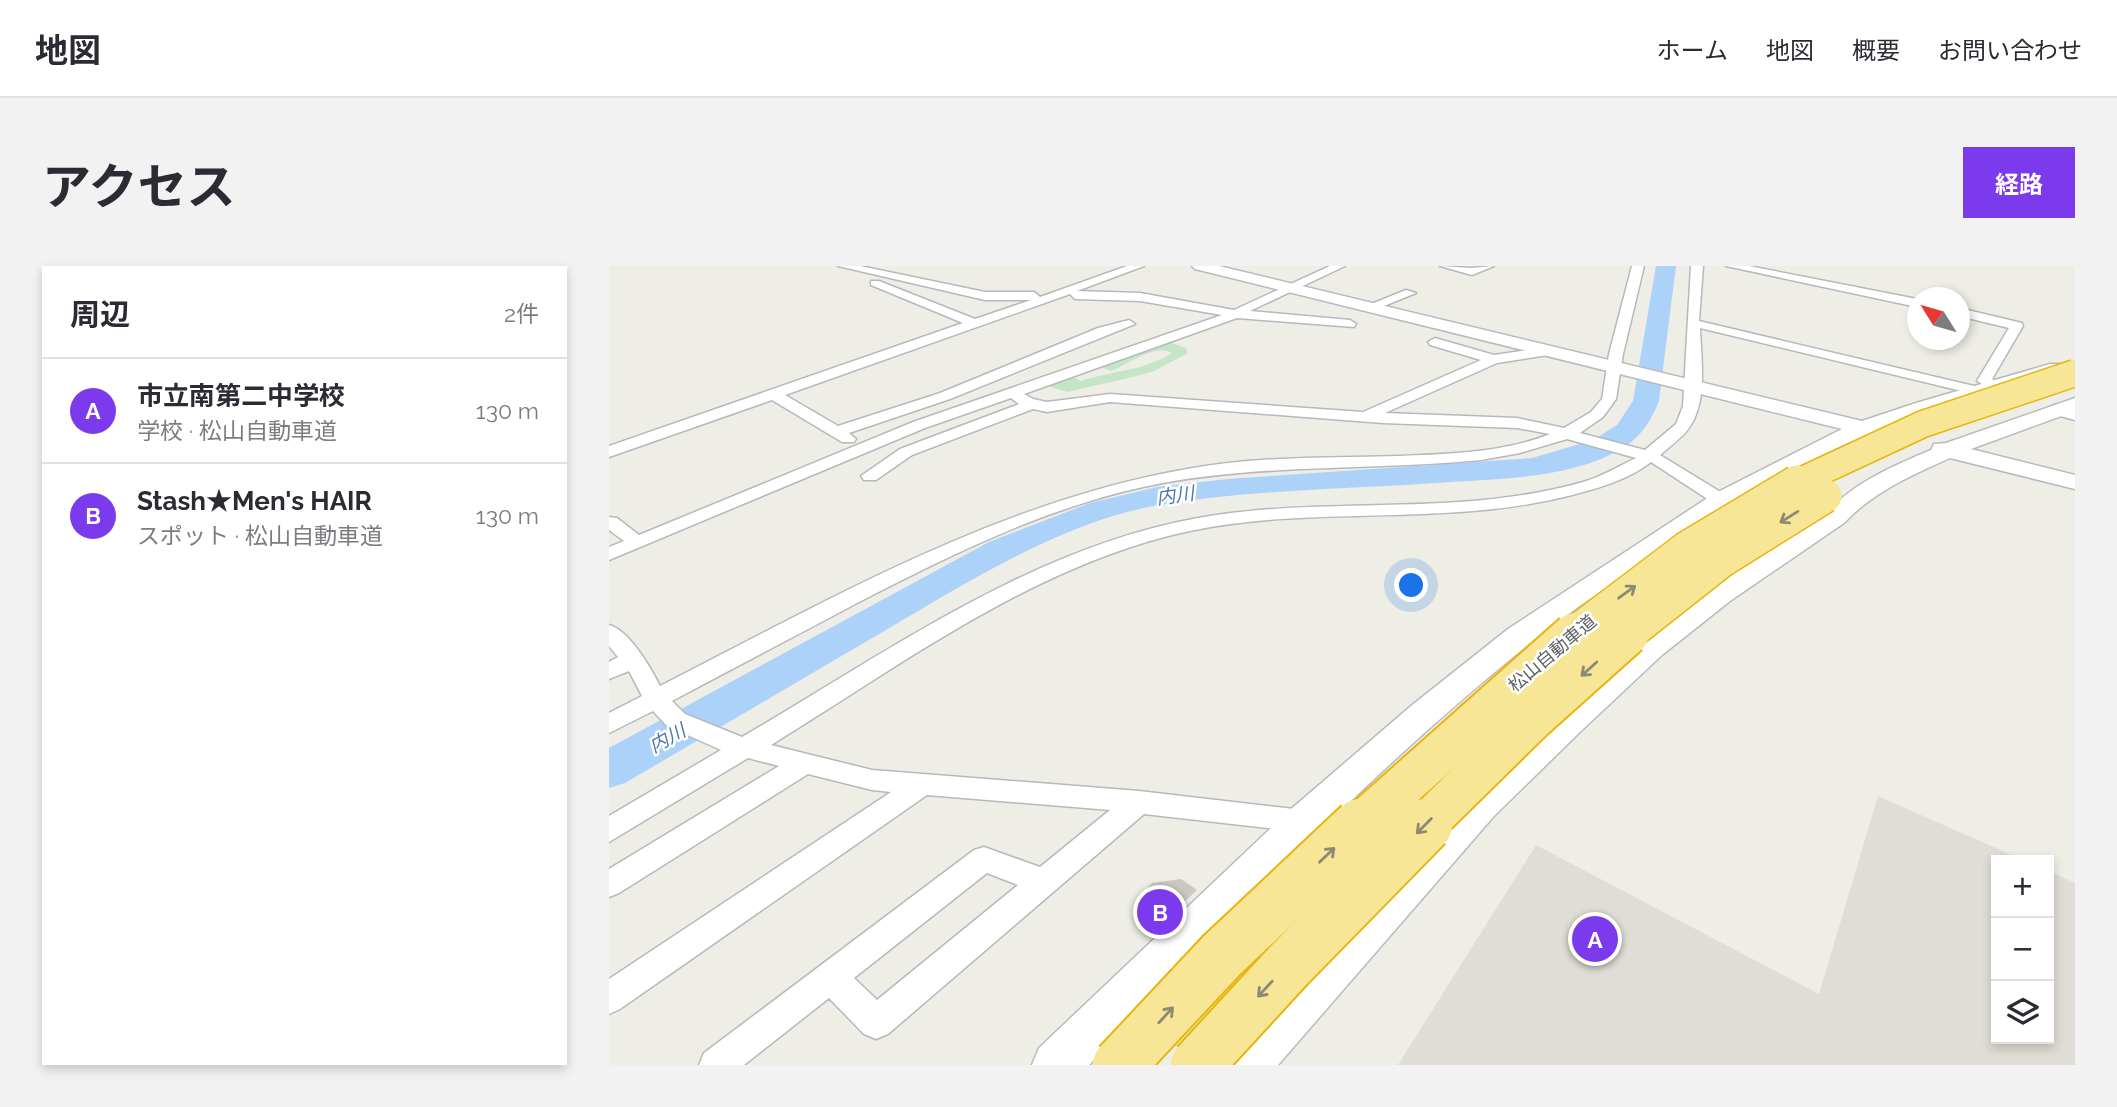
<!DOCTYPE html>
<html lang="ja">
<head>
<meta charset="utf-8">
<style>
  body { margin:0; font-family:Raleway,"Noto Sans JP",sans-serif; background:#f2f2f3; color:#2b2b33 }
  .controls { position:absolute; right:21px; bottom:21px; display:grid; overflow:hidden; border-radius:0px; box-shadow:0 4px 10px #0003 }
  .controls button { width:63px; height:63px; display:grid; place-items:center; padding:0; border:0; border-bottom:2px solid #e1e1e2; background:#fff; color:#2b2b33; font:35px sans-serif }
  .compass { position:absolute; left:1298px; top:21px; width:63px; height:63px; border-radius:50%; background:#fff; box-shadow:0 4px 10px #0003; rotate:307deg }
  .you { position:absolute; left:803px; top:320px; width:24px; height:24px; margin:-18px; border:5px solid #fff; border-radius:50%; background:#1a73e8; box-shadow:0 0 0 10px #1a73e833 }
  .badge { display:grid; place-items:center; width:46px; height:46px; border-radius:50%; background:#7c3aed; color:#fff; font-size:23px; font-weight:700 }
  .pin { position:absolute; translate:-50% -50%; border:4px solid #fff; box-shadow:0 2px 7px #0006 }
  .list { margin:0; padding:0; list-style:none }
  h2 { display:flex; justify-content:space-between; align-items:center; height:91px; margin:0; padding:0 28px; font-size:30px }
  h2 small { font-size:23px; font-weight:400; color:#7c7c81 }
  .list li { display:grid; grid-template-columns:46px 1fr auto; gap:21px; align-items:center; box-sizing:border-box; height:105px; padding:0 28px; border-top:2px solid #e1e1e2 }
  .list b { display:block; font-size:26px; white-space:nowrap }
  .list p { margin:0; font-size:23px; white-space:nowrap; color:#7c7c81 }
  .list em { font-size:23px; font-style:normal; color:#7c7c81 }
  .icon { flex:none; width:38px; height:38px; fill:none; stroke:currentColor; stroke-width:2; stroke-linecap:round; stroke-linejoin:round }
  .map { position:relative; flex:none; width:1466px; height:799px; overflow:hidden; border-radius:0px }
  header { display:flex; align-items:center; gap:42px; box-sizing:border-box; height:98px; padding:0 35px; background:#fff; border-bottom:2px solid #e1e1e2 }
  header strong { font-size:33px }
  nav { display:flex; gap:38px; margin-inline-start:auto; font-size:24px }
  .intro { display:flex; align-items:center; justify-content:space-between; box-sizing:border-box; height:168px; padding:0 42px }
  h1 { margin:0; font-size:49px }
  .button { padding:18px 32px; border-radius:0px; background:#7c3aed; color:#fff; font-size:24px; font-weight:700 }
  main { display:flex; gap:42px; padding:0 42px }
  aside { flex:1; background:#fff; border-radius:0px; box-shadow:0 4px 10px #0003 }
  .map>svg:first-child { display:block }
  .education { fill:#dfddd5 }
  .green { fill:#c5e5c7 }
  .lines { fill:none; stroke-linecap:round; stroke-linejoin:round }
  .river { fill:#acd2fa; fill-rule:evenodd }
  .building { fill:#cbc8c4 }
  .street-casing { stroke:#b7b8bc; stroke-width:3 }
  .secondary-casing { stroke:#b8babf; stroke-width:3 }
  .street { fill:#fff; fill-rule:evenodd }
  .secondary { fill:#fff; fill-rule:evenodd }
  .highway-bridge-far3-casing { stroke:#e8b50e; stroke-width:29; stroke-linecap:butt }
  .highway-bridge-far2-casing { stroke:#e8b50e; stroke-width:36; stroke-linecap:butt }
  .highway-bridge-far1-casing { stroke:#e8b50e; stroke-width:45; stroke-linecap:butt }
  .highway-bridge-casing { stroke:#e8b50e; stroke-width:56; stroke-linecap:butt }
  .highway-bridge-far3 { stroke:#f7e696; stroke-width:26 }
  .highway-bridge-far2 { stroke:#f7e696; stroke-width:33 }
  .highway-bridge-far1 { stroke:#f7e696; stroke-width:41 }
  .highway-bridge { stroke:#f7e696; stroke-width:52 }
  .oneway { stroke:#8c8974 }
  .labels { text-anchor:middle; dominant-baseline:central; stroke-width:5; stroke-linejoin:round; paint-order:stroke }
  .street-label { font-size:18px; fill:#5e6166; stroke:#fff }
  .water-label { font-size:19px; font-style:italic; fill:#4b77b4; stroke:#fff }
</style>
</head>
<body>
<header>
<strong>地図</strong>
<nav><a>ホーム</a><a>地図</a><a>概要</a><a>お問い合わせ</a></nav>
</header>
<div class="intro"><h1>アクセス</h1><a class="button">経路</a></div>
<main>
<aside>
<h2>周辺<small>2件</small></h2>
<ul class="list">
<li><span class="badge">A</span><div><b>市立南第二中学校</b><p>学校 · 松山自動車道</p></div><em>130 m</em></li>
<li><span class="badge">B</span><div><b>Stash★Men's HAIR</b><p>スポット · 松山自動車道</p></div><em>130 m</em></li>
</ul>
</aside>
<div class="map">
<svg width="1466" height="799" viewBox="0 0 1466 799">
  <rect width="100%" height="100%" fill="#efeee6"/>
  <!-- education -->
  <path class="education" d="M 1269,530 L 1414,594 L 1387,594 L 1387,773 L 1440,773 L 1440,605 L 1466,617 L 1466,799 L 789,799 L 927,579 L 1210,728 Z"/>
  <!-- green -->
  <path class="green" d="M 560,76 L 577,82 L 579,87 L 545,105 L 524,111 L 458,126 L 442,121 L 443,116 L 462,110 L 472,115 C 501,105 535,105 563,87 C 545,77 519,99 502,105 L 488,100 Z"/>
  <g class="lines">
    <!-- river -->
    <path class="river" d="M 1047,0 L 1067,0 L 1050,135 C 1043,153 1033,169 1017,180 C 963,214 890,212 828,217 C 736,223 641,224 550,239 C 455,255 359,316 277,364 C 190,415 103,466 16,517 L 0,522 L 0,482 L 380,276 L 481,237 L 548,221 L 619,213 L 923,192 L 984,174 L 1008,159 L 1024,135 Z"/>
  </g>
  <!-- building -->
  <path class="building" d="M 572,613 L 588,624 L 552,658 L 526,635 L 543,617 Z"/>
  <g class="lines">
    <!-- street casing -->
    <g class="street-casing">
      <g id="street">
        <path d="M 229,0 L 251,0 L 376,26 L 425,26 L 431,31 L 518,0 L 535,0 L 468,25 L 531,27 L 625,44 L 721,0 L 736,0 L 641,45 L 741,54 L 747,58 L 745,61 L 628,52 L 415,128 L 424,133 L 438,136 L 501,128 L 754,146 L 872,94 L 821,79 L 819,76 L 826,72 L 885,89 L 939,81 L 946,85 L 939,89 L 888,97 L 776,147 L 908,152 L 955,162 L 982,146 L 993,133 L 1000,88 L 1023,0 L 1035,0 L 1014,88 L 1007,133 L 994,151 L 971,167 L 1036,184 L 1067,158 L 1074,140 L 1082,0 L 1094,0 L 1090,55 L 1365,120 L 1372,124 L 1365,128 L 1091,62 C 1092,93 1099,135 1080,162 C 1073,172 1061,180 1051,189 L 1118,230 L 1121,234 L 1118,238 L 1106,238 L 1042,196 C 1019,214 987,223 959,230 C 828,263 690,236 559,270 C 413,308 289,401 162,479 L 263,504 L 530,525 L 694,544 L 704,547 L 708,555 L 704,563 L 694,566 L 535,548 L 279,768 L 267,773 L 255,768 L 220,732 L 135,799 L 90,799 L 95,787 L 365,584 L 375,581 L 431,601 L 501,544 L 318,529 L 11,743 L 0,748 L 0,713 L 282,526 L 263,524 L 199,508 L 10,627 L 0,631 L 0,603 L 170,500 L 139,492 L 0,576 L 0,550 L 112,484 L 58,460 L 44,445 L 0,467 L 0,447 L 33,430 L 20,405 L 0,413 L 0,396 L 9,391 L 0,380 L 0,359 C 20,364 42,402 51,420 C 220,334 389,236 578,203 C 647,190 719,192 790,190 C 839,188 894,187 941,168 L 908,162 L 774,157 L 501,136 L 438,146 L 424,143 L 303,189 L 267,214 L 255,214 L 252,210 L 291,183 L 410,138 L 402,132 L 316,162 L 0,294 L 0,281 L 15,275 L 0,264 L 0,251 L 8,252 L 30,269 L 304,156 L 613,49 L 531,35 L 466,33 L 461,28 L 176,129 L 229,160 L 331,127 L 489,62 L 520,54 L 526,58 L 341,133 L 240,167 L 247,173 L 245,176 L 233,176 L 163,134 L 0,191 L 0,180 L 354,57 L 262,19 L 262,15 L 270,15 L 366,53 L 422,34 L 376,34 ZM 958,173 L 1027,192 C 1010,200 992,211 974,216 C 848,252 716,229 589,252 C 422,282 277,387 133,471 L 76,448 L 63,435 C 125,402 188,369 250,336 C 341,289 434,243 534,221 C 645,197 759,205 872,194 L 911,187 ZM 378,607 L 409,619 L 268,734 L 245,712 Z"/>
        <path d="M 831,0 L 862,2 L 885,0 L 863,9 Z"/>
        <path d="M 1117,0 L 1140,0 L 1308,33 L 1308,41 Z"/>
        <path d="M 797,24 L 807,27 L 765,44 L 755,41 Z"/>
        <path d="M 1350,42 L 1413,57 L 1414,60 L 1383,113 L 1392,119 L 1390,122 L 1380,122 L 1368,115 L 1400,62 L 1350,50 Z"/>
        <path d="M 1445,139 L 1466,144 L 1466,154 L 1440,147 L 1437,144 Z"/>
      </g>
    </g>
    <!-- secondary casing -->
    <g class="secondary-casing">
      <g id="secondary">
        <path d="M 583,0 L 610,0 L 1253,155 L 1307,137 L 1441,98 L 1455,98 L 1458,102 L 1455,106 L 1321,145 L 1269,164 L 1267,168 C 1238,175 1211,190 1185,204 C 1145,226 1106,249 1067,275 C 1018,308 966,341 920,378 C 761,505 622,654 480,799 L 423,799 L 430,782 L 681,544 L 802,440 L 899,363 L 1103,229 L 1233,163 L 586,3 Z"/>
        <path d="M 1466,132 L 1466,145 L 1362,183 L 1466,209 L 1466,223 L 1341,192 C 1303,209 1264,226 1235,257 L 1121,335 L 1053,389 L 973,464 L 885,550 L 669,799 L 615,799 L 622,782 L 657,742 L 859,528 L 1031,375 L 1101,323 L 1217,247 C 1246,216 1284,200 1322,184 L 1325,178 L 1337,177 Z"/>
      </g>
    </g>
    <!-- street -->
    <use href="#street" class="street"/>
    <!-- secondary -->
    <use href="#secondary" class="secondary"/>
    <!-- highway-bridge-far3 casing -->
    <g class="highway-bridge-far3-casing">
      <path id="highway-bridge-far3" d="M 1185,218 L 1314,158 L 1466,107"/>
    </g>
    <!-- highway-bridge-far2 casing -->
    <g class="highway-bridge-far2-casing">
      <g id="highway-bridge-far2">
        <path d="M 962,370 L 1078,282 L 1188,216"/>
        <path d="M 1017,370 L 1112,295 L 1216,230"/>
      </g>
    </g>
    <!-- highway-bridge-far1 casing -->
    <g class="highway-bridge-far1-casing">
      <g id="highway-bridge-far1">
        <path d="M 749,560 L 965,368"/>
        <path d="M 815,560 L 924,453 L 1019,368"/>
      </g>
    </g>
    <!-- highway-bridge casing -->
    <g class="highway-bridge-casing">
      <g id="highway-bridge">
        <path d="M 510,799 L 613,689 L 751,559"/>
        <path d="M 588,799 L 679,700 L 817,559"/>
      </g>
    </g>
    <!-- highway-bridge-far3 -->
    <use href="#highway-bridge-far3" class="highway-bridge-far3"/>
    <!-- highway-bridge-far2 -->
    <use href="#highway-bridge-far2" class="highway-bridge-far2"/>
    <!-- highway-bridge-far1 -->
    <use href="#highway-bridge-far1" class="highway-bridge-far1"/>
    <!-- highway-bridge -->
    <use href="#highway-bridge" class="highway-bridge"/>
  </g>
  <!-- one-way arrows -->
  <defs><path id="oneway-shaft" d="M-6 0H5M1.5-3L5.5 0L1.5 3" fill="none" stroke-width="1.6" stroke-linecap="round" stroke-linejoin="round" transform="scale(1.75)"/></defs>
  <g class="oneway">
    <use href="#oneway-shaft" transform="translate(1180 251) rotate(148)"/>
    <use href="#oneway-shaft" transform="translate(1018 326) rotate(-36)"/>
    <use href="#oneway-shaft" transform="translate(980 403) rotate(138)"/>
    <use href="#oneway-shaft" transform="translate(815 560) rotate(135)"/>
    <use href="#oneway-shaft" transform="translate(718 589) rotate(-44)"/>
    <use href="#oneway-shaft" transform="translate(656 723) rotate(133)"/>
    <use href="#oneway-shaft" transform="translate(557 749) rotate(-47)"/>
  </g>
  <g class="labels">
    <!-- street labels -->
    <g class="street-label">
      <text transform="translate(943 387) rotate(-40)">松山自動車道</text>
    </g>
    <!-- water labels -->
    <g class="water-label">
      <text transform="translate(566 229) rotate(-8)">内川</text>
      <text transform="translate(58 472) rotate(-29)">内川</text>
    </g>
  </g>
</svg>
<div class="controls">
<button>+</button>
<button>−</button>
<button><svg class="icon" aria-label="layers" viewBox="0 0 24 24"><path d="M12 4l9 5-9 5-9-5zM3 14l9 5 9-5"/></svg></button>
</div>
<svg class="compass" viewBox="-18 -18 36 36"><path d="M0-13l5 13h-10z" fill="#e53935"/><path d="M0 13l5-13h-10z" fill="#7c7c81"/></svg>
<div class="you"></div>
<div class="pin badge" style="left:986px;top:673px">A</div>
<div class="pin badge" style="left:551px;top:646px">B</div>
</div>
</main>
</body>
</html>
